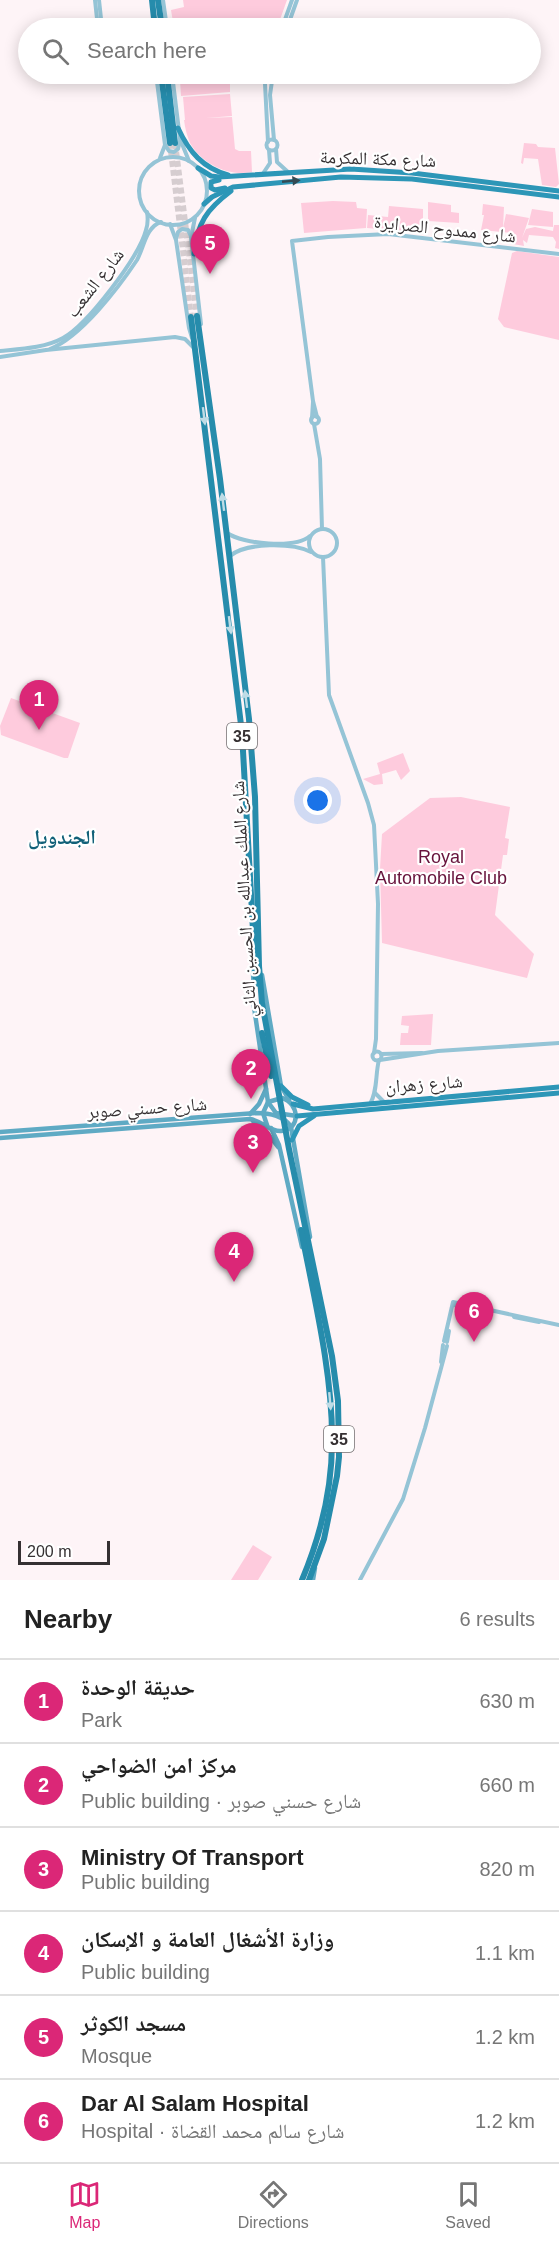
<!DOCTYPE html>
<html lang="en">
<head>
<meta charset="utf-8">
<style>
  body { margin:0; font-family:Helvetica,"Noto Naskh Arabic",sans-serif; background:#f6f6f6; color:#222 }
  .scale { position:absolute; left:18px; bottom:15px; width:92px; box-sizing:border-box; padding-left:6px; border:3px solid #353032; border-top:0; font-size:16px; line-height:21px; white-space:nowrap; color:#353032; -webkit-text-stroke:4px #fff; paint-order:stroke }
  .you { position:absolute; left:318px; top:801px; width:21px; height:21px; margin:-15px; border:4px solid #fff; border-radius:50%; background:#1a73e8; box-shadow:0 0 0 9px #1a73e833 }
  .badge { display:grid; place-items:center; width:39px; height:39px; border-radius:50%; background:#db2777; color:#fff; font-size:20px; font-weight:700 }
  .pin { position:absolute; translate:-50% -50px; filter:drop-shadow(0 2px 3px #0008) }
  .pin::after { content:''; position:absolute; top:32px; width:21px; height:18px; background:inherit; clip-path:polygon(0 0,100% 0,50% 100%) }
  .list { margin:0; padding:0; list-style:none }
  h2 { display:flex; justify-content:space-between; align-items:center; height:78px; margin:0; padding:0 24px; font-size:26px }
  h2 small { font-size:20px; font-weight:400; color:#767676 }
  .list li { display:grid; grid-template-columns:39px 1fr auto; gap:18px; align-items:center; box-sizing:border-box; height:84px; padding:0 24px; border-top:2px solid #e0e0e0 }
  .list b { display:block; font-size:22px; white-space:nowrap }
  .list p { margin:0; font-size:20px; white-space:nowrap; color:#767676 }
  .list em { font-size:20px; font-style:normal; color:#767676 }
  .icon { flex:none; width:33px; height:33px; fill:none; stroke:currentColor; stroke-width:2; stroke-linecap:round; stroke-linejoin:round }
  .map { position:relative; flex:none; width:559px; height:1580px; overflow:hidden }
  .search { position:absolute; background:#fff; box-shadow:0 3px 15px #0003; left:18px; right:18px; top:18px; height:66px; display:flex; align-items:center; gap:15px; box-sizing:border-box; padding:0 21px; border-radius:33px; color:#767676; font-size:22px }
  .sheet { height:582px; background:#fff }
  nav { display:flex; justify-content:space-around; align-items:center; box-sizing:border-box; height:84px; border-top:2px solid #e0e0e0; background:#fff; font-size:16px; color:#767676 }
  nav a { display:grid; justify-items:center; gap:3px }
  nav .on { color:#db2777 }
  .map>svg:first-child { display:block }
  .green { fill:#fecbdd }
  .lines { fill:none; stroke-linecap:round; stroke-linejoin:round }
  .trunk-tunnel { stroke:#d6cdd0; stroke-width:6; stroke-dasharray:6 3; stroke-linecap:butt }
  .tertiary { stroke:#95c4d6; stroke-width:4 }
  .secondary { stroke:#5faac4; stroke-width:4.5 }
  .primary { stroke:#2d96b7; stroke-width:5 }
  .trunk { stroke:#268cac; stroke-width:6 }
  .oneway { fill:#334a53 }
  .oneway2 { fill:#bedce6 }
  .labels { text-anchor:middle; dominant-baseline:central; stroke-width:4.5; stroke-linejoin:round; paint-order:stroke }
  .shield { fill:#fff; stroke:#726e70; stroke-width:1.5 }
  .shield-label { font-size:16px; font-weight:bold; fill:#353032 }
  .street-label { font-size:18px; fill:#353032; stroke:#fff }
  .park-label { font-size:18px; fill:#67133c; stroke:#fff }
  .neighbourhood-label { font-size:20px; font-weight:bold; fill:#126179; stroke:#fff }
</style>
</head>
<body>
<div class="map">
<svg width="559" height="1580" viewBox="0 0 559 1580">
  <rect width="100%" height="100%" fill="#fef4f7"/>
  <!-- green -->
  <g class="green">
    <path d="M 183,0 L 287,0 L 277,28 L 174,28 L 171,10 L 184,7 Z"/>
    <path d="M 186,74 L 226,74 L 230,77 L 230,92 L 181,96 L 180,80 Z"/>
    <path d="M 230,94 L 232,116 L 206,118 L 232,117 L 235,149 L 239,151 L 251,151 L 252,172 C 229,177 202,164 190,143 C 187,136 185,128 184,120 L 185,120 L 183,97 Z"/>
    <path d="M 524,143 L 536,144 L 538,147 L 555,148 L 559,184 L 556,187 L 542,185 L 538,159 L 524,158 L 523,164 L 521,163 Z"/>
    <path d="M 333,201 L 356,202 L 357,208 L 367,209 L 366,228 L 304,233 L 301,203 Z"/>
    <path d="M 428,202 L 451,205 L 451,212 L 459,213 L 459,223 L 428,221 Z"/>
    <path d="M 483,204 L 504,207 L 503,228 L 506,214 L 529,218 L 522,238 L 526,229 L 535,227 L 553,231 L 554,225 L 559,225 L 559,249 L 555,248 L 556,242 L 553,237 L 529,235 L 527,243 L 523,240 L 524,246 L 513,244 L 514,233 L 481,230 L 484,215 L 482,215 Z"/>
    <path d="M 389,206 L 423,209 L 423,222 L 412,232 L 367,228 L 368,215 L 388,217 Z"/>
    <path d="M 532,209 L 553,212 L 553,227 L 528,225 Z"/>
    <path d="M 517,251 L 559,257 L 559,340 L 504,327 L 498,319 L 512,253 Z"/>
    <path d="M 11,698 L 80,723 L 68,758 L 64,758 L 1,735 L 0,726 Z"/>
    <path d="M 403,753 L 410,771 L 401,780 L 396,770 L 382,774 L 383,784 L 374,785 L 363,779 L 380,774 L 377,763 Z"/>
    <path d="M 461,797 L 510,807 L 505,838 L 509,839 L 507,855 L 503,855 L 495,915 L 534,954 L 527,978 L 382,943 L 380,869 L 382,834 L 430,798 Z"/>
    <path d="M 433,1014 L 431,1045 L 400,1045 L 401,1033 L 408,1033 L 409,1026 L 401,1025 L 402,1016 Z"/>
    <path d="M 253,1545 L 272,1557 L 258,1580 L 231,1580 Z"/>
  </g>
  <g class="lines">
    <!-- trunk-tunnel -->
    <g class="trunk-tunnel">
      <path d="M 170,143 L 191,317"/>
      <path d="M 175,143 L 197,316"/>
    </g>
    <!-- tertiary -->
    <g class="tertiary">
      <path d="M 95,0 L 98,28"/>
      <path d="M 99,0 L 102,28"/>
      <path d="M 163,0 L 167,28"/>
      <path d="M 282,28 L 292,0"/>
      <path d="M 287,28 L 297,0"/>
      <path d="M 100,74 L 105,77 L 110,74"/>
      <path d="M 156,74 L 165,145 L 160,158"/>
      <path d="M 172,74 L 180,139 L 189,161"/>
      <path d="M 267,74 L 265,84 L 268,142"/>
      <path d="M 273,74 L 270,95 L 274,140"/>
      <circle cx="272" cy="145" r="5.5"/>
      <path d="M 165,145 L 169,151 L 174,152 L 178,149 L 180,141"/>
      <path d="M 276,149 L 277,162 L 288,172"/>
      <circle cx="173" cy="191" r="34"/>
      <path d="M 262,175 L 270,163 L 269,150"/>
      <path d="M 195,218 L 191,237 L 201,324"/>
      <path d="M 170,224 L 176,240 L 189,328 L 192,338"/>
      <path d="M 176,239 L 178,232 L 182,229 L 188,230 L 191,236"/>
      <path d="M 50,349 C 81,337 119,287 137,260 C 144,247 146,227 161,222"/>
      <path d="M 0,351 C 20,349 45,348 63,338 C 87,325 139,257 146,230 C 148,224 148,218 147,212"/>
      <path d="M 0,357 L 46,350 L 175,337 L 185,339 L 194,348"/>
      <circle cx="315" cy="420" r="4"/>
      <path d="M 317,417 L 313,401 L 292,241 L 328,237 L 388,234 L 559,254"/>
      <path d="M 312,418 L 313,402"/>
      <path d="M 314,424 L 320,459 L 322,529"/>
      <circle cx="323" cy="543" r="14"/>
      <path d="M 227,533 C 243,544 295,549 310,536"/>
      <path d="M 230,556 C 246,542 293,543 311,552"/>
      <path d="M 323,557 L 329,695 L 368,803 L 374,825 L 378,904 L 376,1039 L 374,1053"/>
      <circle cx="377" cy="1056" r="4.5"/>
      <path d="M 381,1054 L 422,1053"/>
      <path d="M 380,1060 L 438,1051 L 559,1043"/>
      <path d="M 375,1093 L 384,1102"/>
      <path d="M 370,1104 C 378,1090 375,1075 379,1060"/>
      <path d="M 453,1305 L 471,1308"/>
      <path d="M 514,1317 L 539,1322"/>
      <path d="M 444,1341 L 453,1302 L 559,1325"/>
      <path d="M 447,1342 L 449,1331"/>
      <path d="M 441,1362 L 443,1345"/>
      <path d="M 360,1580 L 403,1499 L 425,1428 L 447,1346"/>
    </g>
    <!-- secondary -->
    <g class="secondary">
      <path d="M 253,970 L 254,1007 L 268,1102 L 276,1113 L 297,1116"/>
      <path d="M 262,975 L 281,1086 L 289,1100"/>
      <path d="M 250,1114 L 259,1104 L 266,1089"/>
      <path d="M 253,1121 L 266,1131 L 278,1147"/>
      <path d="M 271,1128 L 279,1145 L 302,1247"/>
      <path d="M 0,1132 L 257,1113 C 269,1113 285,1116 291,1127 L 310,1237"/>
      <path d="M 0,1138 L 250,1119 C 262,1121 271,1132 281,1131 C 302,1129 299,1103 282,1098 L 268,1102 L 263,1113 L 267,1125"/>
      <path d="M 313,1580 L 315,1568"/>
    </g>
    <!-- primary -->
    <g class="primary">
      <path d="M 178,128 C 189,152 203,168 228,175"/>
      <path d="M 198,168 L 211,176 L 219,177 L 351,169 L 412,173 L 559,191"/>
      <path d="M 219,180 L 211,182 L 211,188 L 215,190 L 225,188"/>
      <path d="M 204,204 L 212,197 L 233,187 L 341,177 L 412,179 L 559,197"/>
      <path d="M 194,254 C 197,223 207,209 231,191"/>
      <path d="M 281,1086 L 292,1097 L 308,1105"/>
      <path d="M 293,1104 L 313,1109 L 559,1087"/>
      <path d="M 297,1116 L 559,1093"/>
      <path d="M 292,1140 L 299,1126 L 314,1116"/>
    </g>
    <!-- trunk -->
    <g class="trunk">
      <path d="M 152,0 L 155,28"/>
      <path d="M 158,0 L 162,28"/>
      <path d="M 161,74 L 170,143"/>
      <path d="M 167,74 L 175,143"/>
      <path d="M 197,316 L 220,479 L 249,719 L 255,797 L 259,966 L 262,1003 L 289,1149 L 332,1356 L 338,1401 L 339,1457 L 337,1476 L 324,1539 L 309,1580"/>
      <path d="M 191,317 L 242,733 L 256,984"/>
      <path d="M 262,1033 L 271,1076"/>
      <path d="M 301,1230 C 314,1297 333,1375 332,1442 C 332,1489 320,1537 302,1580"/>
    </g>
  </g>
  <!-- one-way arrows -->
  <defs><path id="oneway-solid" d="M-6-.8H1V-3.2L6.5 0L1 3.2V.8H-6Z" transform="scale(1.5)"/></defs>
  <use class="oneway" href="#oneway-solid" transform="translate(291 181) rotate(-5)"/>
  <g class="oneway2">
    <use href="#oneway-solid" transform="translate(204 416) rotate(83)"/>
    <use href="#oneway-solid" transform="translate(223 502) rotate(-97)"/>
    <use href="#oneway-solid" transform="translate(230 625) rotate(83)"/>
    <use href="#oneway-solid" transform="translate(246 699) rotate(-97)"/>
    <use href="#oneway-solid" transform="translate(330 1401) rotate(85)"/>
  </g>
  <g class="labels">
    <!-- shield labels -->
    <g class="shield">
      <rect x="227" y="723" width="30" height="26" rx="4.5"/>
      <rect x="324" y="1426" width="30" height="26" rx="4.5"/>
    </g>
    <g class="shield-label">
      <text x="242" y="736">35</text>
      <text x="339" y="1439">35</text>
    </g>
    <!-- street labels -->
    <g class="street-label">
      <text transform="translate(378 159) rotate(2)">شارع مكة المكرمة</text>
      <text transform="translate(445 229) rotate(6)">شارع ممدوح الصرايرة</text>
      <text transform="translate(95 283) rotate(-52)">شارع الشعب</text>
      <text transform="translate(244 899) rotate(-93)">شارع الملك عبدالله بن الحسين الثاني</text>
      <text transform="translate(424 1084) rotate(-4)">شارع زهران</text>
      <text transform="translate(147 1108) rotate(-4)">شارع حسني صوبر</text>
    </g>
    <!-- park labels -->
    <g class="park-label">
      <text x="441" y="857">Royal<tspan x="441" dy="21">Automobile Club</tspan></text>
    </g>
    <!-- neighbourhood labels -->
    <g class="neighbourhood-label">
      <text x="62" y="837">الجندويل</text>
    </g>
  </g>
</svg>
<div class="scale">200 m</div>
<div class="you"></div>
<div class="pin badge" style="left:39px;top:730px">1</div>
<div class="pin badge" style="left:251px;top:1099px">2</div>
<div class="pin badge" style="left:253px;top:1173px">3</div>
<div class="pin badge" style="left:234px;top:1282px">4</div>
<div class="pin badge" style="left:210px;top:274px">5</div>
<div class="pin badge" style="left:474px;top:1342px">6</div>
<div class="search"><svg class="icon" aria-label="search" viewBox="0 0 24 24"><circle cx="10" cy="10" r="6"/><path d="M15 15l6 6"/></svg>Search here</div>
</div>
<section class="sheet">
<h2>Nearby<small>6 results</small></h2>
<ul class="list">
<li><span class="badge">1</span><div><b>حديقة الوحدة</b><p>Park</p></div><em>630 m</em></li>
<li><span class="badge">2</span><div><b>مركز امن الضواحي</b><p>Public building · شارع حسني صوبر</p></div><em>660 m</em></li>
<li><span class="badge">3</span><div><b>Ministry Of Transport</b><p>Public building</p></div><em>820 m</em></li>
<li><span class="badge">4</span><div><b>وزارة الأشغال العامة و الإسكان</b><p>Public building</p></div><em>1.1 km</em></li>
<li><span class="badge">5</span><div><b>مسجد الكوثر</b><p>Mosque</p></div><em>1.2 km</em></li>
<li><span class="badge">6</span><div><b>Dar Al Salam Hospital</b><p>Hospital · شارع سالم محمد القضاة</p></div><em>1.2 km</em></li>
</ul>
</section>
<nav>
<a class="on"><svg class="icon" aria-label="map" viewBox="0 0 24 24"><path d="M3 6l6-2 6 2 6-2v14l-6 2-6-2-6 2zM9 4v14M15 6v14"/></svg>Map</a>
<a><svg class="icon" aria-label="directions" viewBox="0 0 24 24"><path d="M12 3l9 9-9 9-9-9zM9 14v-3h6M13 9l2 2-2 2"/></svg>Directions</a>
<a><svg class="icon" aria-label="saved" viewBox="0 0 24 24"><path d="M7 4h10v16l-5-4-5 4z"/></svg>Saved</a>
</nav>
</body>
</html>
